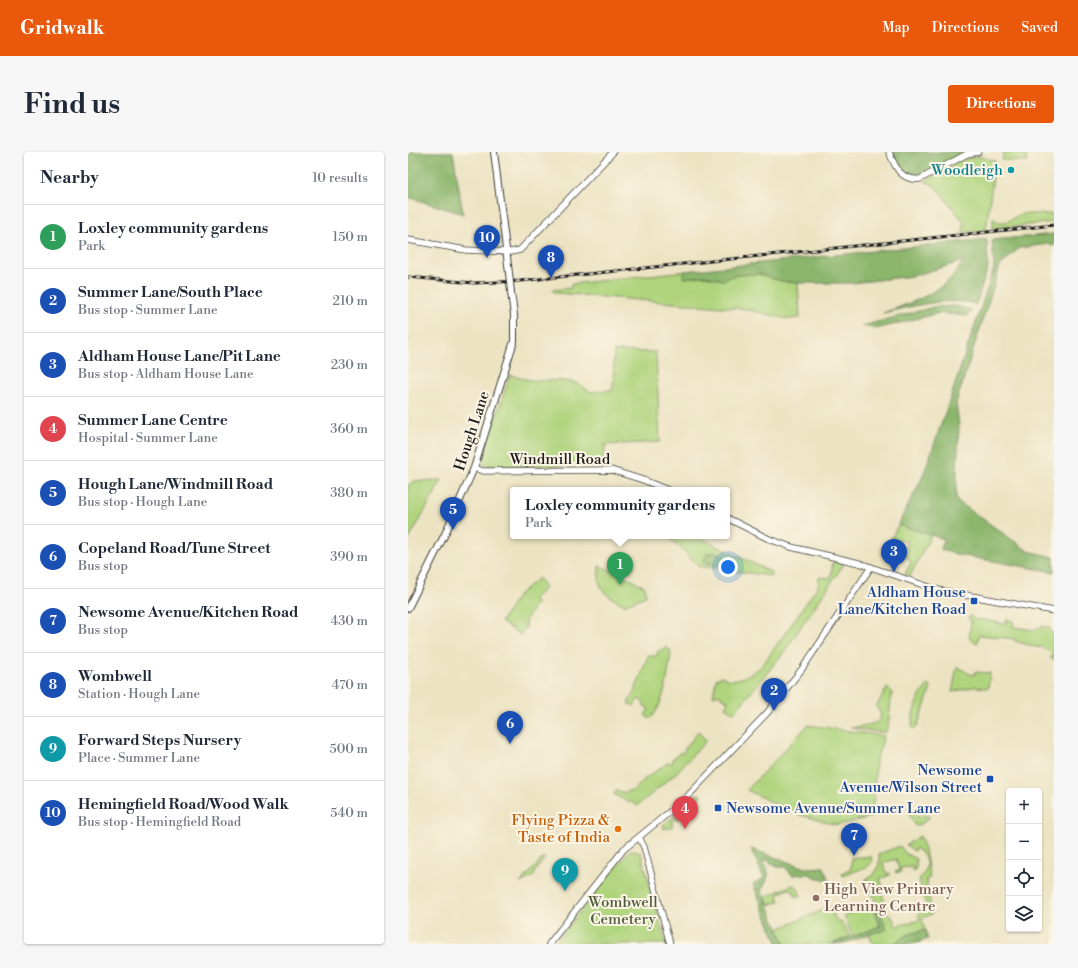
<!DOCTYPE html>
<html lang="en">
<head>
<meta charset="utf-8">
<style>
  body { margin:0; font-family:"Libre Bodoni",serif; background:#f6f6f7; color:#1f2937 }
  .controls { position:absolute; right:12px; bottom:12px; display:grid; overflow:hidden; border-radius:4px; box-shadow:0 1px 3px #0004 }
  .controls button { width:36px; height:36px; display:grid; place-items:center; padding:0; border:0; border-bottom:1px solid #e0e1e3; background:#fff; color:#1f2937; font:20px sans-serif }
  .you { position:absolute; left:320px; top:415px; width:14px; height:14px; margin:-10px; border:3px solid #fff; border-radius:50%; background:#1a73e8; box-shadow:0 0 0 6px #1a73e833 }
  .badge { display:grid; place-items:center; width:26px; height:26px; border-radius:50%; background:#ea580c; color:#fff; font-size:13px; font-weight:700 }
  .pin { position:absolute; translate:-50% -33px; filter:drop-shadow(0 1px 2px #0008) }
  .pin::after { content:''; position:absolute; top:21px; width:14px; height:12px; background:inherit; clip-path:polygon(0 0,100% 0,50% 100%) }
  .popup { position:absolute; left:102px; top:335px; width:220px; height:52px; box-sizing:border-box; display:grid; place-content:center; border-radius:4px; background:#fff; filter:drop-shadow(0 1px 3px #0005); font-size:13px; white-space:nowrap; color:#747a83 }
  .popup b { font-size:15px; color:#1f2937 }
  .popup::after { content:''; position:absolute; left:50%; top:100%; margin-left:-8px; border:8px solid transparent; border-top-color:#fff }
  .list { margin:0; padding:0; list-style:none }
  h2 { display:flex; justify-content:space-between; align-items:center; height:52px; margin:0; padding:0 16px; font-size:17px }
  h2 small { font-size:13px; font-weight:400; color:#747a83 }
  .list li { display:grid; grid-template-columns:26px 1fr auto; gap:12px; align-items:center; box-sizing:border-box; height:64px; padding:0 16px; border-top:1px solid #e0e1e3 }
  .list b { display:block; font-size:15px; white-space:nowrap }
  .list p { margin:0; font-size:13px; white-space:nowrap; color:#747a83 }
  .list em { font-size:13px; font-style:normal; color:#747a83 }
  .icon { flex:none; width:22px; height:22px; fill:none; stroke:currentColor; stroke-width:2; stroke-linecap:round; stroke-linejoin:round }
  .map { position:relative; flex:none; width:646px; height:792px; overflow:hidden; border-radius:4px }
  header { display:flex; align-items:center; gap:24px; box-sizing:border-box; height:56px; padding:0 20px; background:#ea580c; color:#fff }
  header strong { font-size:19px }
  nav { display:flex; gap:22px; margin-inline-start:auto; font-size:14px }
  .intro { display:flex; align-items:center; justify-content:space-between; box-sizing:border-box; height:96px; padding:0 24px }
  h1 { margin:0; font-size:28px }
  .button { padding:10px 18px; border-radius:4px; background:#ea580c; color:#fff; font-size:14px; font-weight:700 }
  main { display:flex; gap:24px; padding:0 24px }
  aside { flex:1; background:#fff; border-radius:4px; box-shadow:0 1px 3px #0004 }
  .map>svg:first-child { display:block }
  .green { fill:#afd47d; stroke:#66784c }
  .forest { fill:#8bb66c; stroke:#546944 }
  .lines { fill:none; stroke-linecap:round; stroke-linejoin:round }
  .tertiary-casing { stroke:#3b3a35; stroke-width:7 }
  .secondary-casing { stroke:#3b3a35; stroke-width:8 }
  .tertiary { stroke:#fff; stroke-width:5.5 }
  .secondary { stroke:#fff; stroke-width:6 }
  .rail-casing { stroke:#1c1c1c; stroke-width:3 }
  .rail { stroke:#fcf5e5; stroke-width:1.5; stroke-dasharray:4.5; stroke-linecap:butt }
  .secondary-bridge-casing { stroke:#3b3a35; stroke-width:8; stroke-linecap:butt }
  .secondary-bridge { stroke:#fff; stroke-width:6 }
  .culture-dot { fill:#0f9aa8; stroke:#fcf5e5; stroke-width:1.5 }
  .transit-dot { fill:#1a4fb4; stroke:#fcf5e5; stroke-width:1.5 }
  .food-dot { fill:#e8710a; stroke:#fcf5e5; stroke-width:1.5 }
  .education-dot { fill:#8d6e63; stroke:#fcf5e5; stroke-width:1.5 }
  .labels { text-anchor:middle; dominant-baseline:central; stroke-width:4; stroke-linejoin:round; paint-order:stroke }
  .culture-label { font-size:15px; fill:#0d838f; stroke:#fcf5e5; text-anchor:end }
  .street-label { font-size:15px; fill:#1c1c1c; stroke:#fcf5e5 }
  .transit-label { font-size:15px; fill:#164399; stroke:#fcf5e5; text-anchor:end }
  .food-label { font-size:15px; fill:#c56008; stroke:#fcf5e5; text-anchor:end }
  .education-label { font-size:15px; fill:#785e54; stroke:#fcf5e5; text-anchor:start }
  .park-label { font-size:15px; fill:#4f5c3e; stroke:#fcf5e5 }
</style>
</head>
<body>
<header>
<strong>Gridwalk</strong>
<nav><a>Map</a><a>Directions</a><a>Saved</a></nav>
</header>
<div class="intro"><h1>Find us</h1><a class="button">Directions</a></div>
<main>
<aside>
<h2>Nearby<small>10 results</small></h2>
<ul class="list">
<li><span class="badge" style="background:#2e9e5b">1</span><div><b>Loxley community gardens</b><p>Park</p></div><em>150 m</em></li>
<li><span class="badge" style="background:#1a4fb4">2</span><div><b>Summer Lane/South Place</b><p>Bus stop · Summer Lane</p></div><em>210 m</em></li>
<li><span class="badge" style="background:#1a4fb4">3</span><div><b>Aldham House Lane/Pit Lane</b><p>Bus stop · Aldham House Lane</p></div><em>230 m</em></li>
<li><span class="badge" style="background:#e0444e">4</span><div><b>Summer Lane Centre</b><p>Hospital · Summer Lane</p></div><em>360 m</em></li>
<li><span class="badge" style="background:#1a4fb4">5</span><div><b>Hough Lane/Windmill Road</b><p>Bus stop · Hough Lane</p></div><em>380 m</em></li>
<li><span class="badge" style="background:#1a4fb4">6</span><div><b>Copeland Road/Tune Street</b><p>Bus stop</p></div><em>390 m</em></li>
<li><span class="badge" style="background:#1a4fb4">7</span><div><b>Newsome Avenue/Kitchen Road</b><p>Bus stop</p></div><em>430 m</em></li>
<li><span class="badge" style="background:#1a4fb4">8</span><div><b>Wombwell</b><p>Station · Hough Lane</p></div><em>470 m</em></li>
<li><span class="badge" style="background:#0f9aa8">9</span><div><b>Forward Steps Nursery</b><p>Place · Summer Lane</p></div><em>500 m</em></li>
<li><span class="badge" style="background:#1a4fb4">10</span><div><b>Hemingfield Road/Wood Walk</b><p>Bus stop · Hemingfield Road</p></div><em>540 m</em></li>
</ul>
</aside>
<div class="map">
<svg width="646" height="792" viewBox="0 0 646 792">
  <rect width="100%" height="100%" fill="#fcf5e5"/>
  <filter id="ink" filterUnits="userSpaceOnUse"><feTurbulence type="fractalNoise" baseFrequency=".025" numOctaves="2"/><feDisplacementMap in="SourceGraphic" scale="8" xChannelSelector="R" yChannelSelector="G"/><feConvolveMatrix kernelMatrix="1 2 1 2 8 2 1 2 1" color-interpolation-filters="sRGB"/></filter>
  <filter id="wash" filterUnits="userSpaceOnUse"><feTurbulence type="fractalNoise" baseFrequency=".012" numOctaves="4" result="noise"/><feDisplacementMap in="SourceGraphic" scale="16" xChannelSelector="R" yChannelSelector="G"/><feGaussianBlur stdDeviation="0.9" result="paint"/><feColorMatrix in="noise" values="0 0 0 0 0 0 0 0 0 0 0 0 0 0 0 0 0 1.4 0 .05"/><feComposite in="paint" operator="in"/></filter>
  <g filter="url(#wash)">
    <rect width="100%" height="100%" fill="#ece3c2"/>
    <!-- green -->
    <g class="green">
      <path d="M 596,0 L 620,0 L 618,5 L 619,10 L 594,8 Z"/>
      <path d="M 570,4 L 587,9 L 578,78 L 555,80 L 556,70 L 527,34 L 517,29 L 555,7 Z"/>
      <path d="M 613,62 L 646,62 L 646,70 L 585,77 L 585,65 L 589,70 L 598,70 Z"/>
      <path d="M 277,119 L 276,126 L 297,124 L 315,128 L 328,123 L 352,122 L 372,129 L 390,131 L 392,166 L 380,167 L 337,157 L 148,141 L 144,138 L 163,136 L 163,132 Z"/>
      <path d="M 206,199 L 248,200 L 252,290 L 197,293 L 196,314 L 78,314 L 74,310 L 74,307 L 102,223 C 109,225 116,227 124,228 C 142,230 169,224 181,240 L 205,238 Z"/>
      <path d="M 34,328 L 0,389 L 0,333 L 6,329 Z"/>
      <path d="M 490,373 L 523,383 L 502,424 L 497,422 L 503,410 L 496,402 L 500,390 L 486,386 L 480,393 Z"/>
      <path d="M 258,384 L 288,384 L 365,421 L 363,424 L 290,414 L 275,398 Z"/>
      <path d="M 425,409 L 436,412 L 373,504 L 326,561 L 317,555 L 320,549 L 313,545 L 312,542 L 305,544 L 308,527 L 314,524 C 325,534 345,521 354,514 L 410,434 L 411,425 L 423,426 Z"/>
      <path d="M 191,414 L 211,421 L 237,435 L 238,444 L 216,453 C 195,440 190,441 191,414 Z"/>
      <path d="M 131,426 L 137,436 L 125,448 L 129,451 L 117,469 L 118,474 L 113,483 L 93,470 L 111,442 Z"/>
      <path d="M 563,464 L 567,468 L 570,467 L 598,472 L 599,467 L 605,469 L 605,475 L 627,478 L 628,476 L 633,477 L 634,474 L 642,476 L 642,480 L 646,481 L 646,508 L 642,506 L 645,502 L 631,494 L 631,496 L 607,489 L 607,487 L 571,483 L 569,491 L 564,489 L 561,484 L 563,470 L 560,466 Z"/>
      <path d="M 258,495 L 263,499 C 261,517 257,553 242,567 L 237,563 L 241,557 L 235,553 L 236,550 L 230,547 L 226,554 L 220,551 L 227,539 L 240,504 L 246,504 L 250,502 L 249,500 Z"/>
      <path d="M 549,515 C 556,517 557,521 566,523 L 567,520 L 582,521 L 580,536 L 565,535 L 544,540 Z"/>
      <path d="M 520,533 L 522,533 L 523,536 L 509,575 L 506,577 L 504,575 C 504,558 509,546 520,533 Z"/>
      <path d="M 479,536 L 484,540 L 480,575 L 477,581 L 443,576 L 464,572 L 471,569 L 473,562 L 468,555 Z"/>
      <path d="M 400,573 L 476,584 L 468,608 L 464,665 L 429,673 L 385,661 L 339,638 Z"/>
      <path d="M 290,579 L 298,589 L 266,623 L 229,654 L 223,649 L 221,651 L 206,642 L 209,638 L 217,641 L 221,638 L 223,640 L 236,629 L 235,628 L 261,610 L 263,612 L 265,610 L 264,607 L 273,600 L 275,601 L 277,599 L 276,597 L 284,588 Z"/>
      <path d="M 289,642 L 293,643 L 280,662 L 282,665 L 278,667 L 277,664 L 265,668 L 264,675 L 256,677 L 255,673 L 277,656 Z"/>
      <path d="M 499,658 L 506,660 L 509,665 L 513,665 L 515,663 L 522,665 L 515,671 L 507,674 Z"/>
      <path d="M 512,684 L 517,698 L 522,726 L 518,727 L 524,762 L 514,766 L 517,778 L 499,783 L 485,792 L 465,792 L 461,782 L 479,777 L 458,727 C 470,722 472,714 471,702 L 492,694 L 498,702 L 508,707 L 508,716 L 506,719 L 504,719 L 505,715 L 492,716 L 493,720 L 489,721 L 487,720 L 491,718 L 488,707 L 475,711 L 479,722 L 482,721 L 482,723 L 472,727 L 476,737 L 473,738 L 481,764 L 484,764 L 488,774 L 512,768 L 510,763 L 512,760 L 519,757 L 511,727 C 523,716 519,704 508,696 L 506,699 L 498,693 Z"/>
      <path d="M 222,698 L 233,701 L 258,792 L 146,792 Z"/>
      <path d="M 463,704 L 464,710 L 461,714 L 435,724 L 434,721 L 443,717 L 443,706 Z"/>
      <path d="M 136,705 L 136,708 L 127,719 L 126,724 L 112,731 Z"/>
      <path d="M 384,733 L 389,735 L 393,744 L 387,744 L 385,739 L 381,737 L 372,741 L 370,744 L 372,749 L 361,753 L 358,747 L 359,744 Z"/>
      <path d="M 463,752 L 472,774 L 445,785 L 436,764 Z"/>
      <path d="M 422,755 L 428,768 L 434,771 L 442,784 L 424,792 L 377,792 L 370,777 Z"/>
    </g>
    <!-- forest -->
    <g class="forest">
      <path d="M 0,0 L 45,0 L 55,62 L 0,45 Z"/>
      <path d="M 484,0 L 563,0 L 525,19 L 502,24 L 489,14 Z"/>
      <path d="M 646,82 L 646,94 L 640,92 L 611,96 L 592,114 L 548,251 L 551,273 L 548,348 L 620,399 L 646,405 L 646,420 L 551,403 L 533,398 L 536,387 L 490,373 L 515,324 L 541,250 L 586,116 L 584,88 Z"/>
      <path d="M 579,87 L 580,116 L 568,152 C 535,145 507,154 475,161 C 505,150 541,139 555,109 L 505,124 L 444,131 L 390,131 L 372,129 L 352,122 L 328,123 L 315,128 L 297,124 L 275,126 L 277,119 Z"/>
      <path d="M 548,154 L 564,158 L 559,164 L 532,161 L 468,177 L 454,174 L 526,155 Z"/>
      <path d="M 300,401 L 311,401 L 319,406 L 313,414 L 295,410 Z"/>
      <path d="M 343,697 L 398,716 L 416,715 L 421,728 L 414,728 L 401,722 L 384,723 L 377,715 L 369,715 L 359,708 L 355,709 C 363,722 361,726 353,738 L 377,792 L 370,792 L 345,732 L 356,726 Z"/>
      <path d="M 467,751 L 479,777 C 471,781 467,780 461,782 C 447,787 440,792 424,792 L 473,774 L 464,752 Z"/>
      <path d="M 517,778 L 520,787 L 505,792 L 485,792 L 499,783 Z"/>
    </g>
  </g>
  <g filter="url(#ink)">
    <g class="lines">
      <!-- tertiary casing -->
      <g class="tertiary-casing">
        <g id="tertiary">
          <path d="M 481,0 C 487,15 493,29 512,27 L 559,2 L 570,0"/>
          <path d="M 0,88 L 58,98 L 103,100 L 112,98 L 205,0"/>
          <path d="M 66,316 L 75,319 L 203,318 L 235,328 L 260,338"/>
          <path d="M 319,366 L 361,387 L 383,395 L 451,411 L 530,438 L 646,459"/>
          <path d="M 231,685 L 236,695 L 262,792"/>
          <path d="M 141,792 L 216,697 L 275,649 L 359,561 L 394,517 L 463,415"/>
        </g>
      </g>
      <!-- secondary casing -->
      <g class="secondary-casing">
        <g id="secondary">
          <path d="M 86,0 L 101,121"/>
          <path d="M 0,456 L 37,382 L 66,316 L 106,189 L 106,163 L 103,140"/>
        </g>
      </g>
      <!-- tertiary -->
      <use href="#tertiary" class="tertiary"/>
      <!-- secondary -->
      <use href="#secondary" class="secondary"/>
      <!-- rail casing -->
      <g class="rail-casing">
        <path id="rail" d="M 0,125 L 66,131 L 112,129 L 646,73"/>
      </g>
      <!-- rail -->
      <use href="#rail" class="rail"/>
      <!-- secondary-bridge casing -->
      <g class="secondary-bridge-casing">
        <path id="secondary-bridge" d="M 101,121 L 103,140"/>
      </g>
      <!-- secondary-bridge -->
      <use href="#secondary-bridge" class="secondary-bridge"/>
    </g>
  </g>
  <!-- markers -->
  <circle class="culture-dot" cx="603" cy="18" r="4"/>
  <g class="transit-dot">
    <rect x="562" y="445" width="8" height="8" rx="2"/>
    <rect x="578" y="623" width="8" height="8" rx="2"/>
    <rect x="306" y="652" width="8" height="8" rx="2"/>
  </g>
  <circle class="food-dot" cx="210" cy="677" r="4"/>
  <circle class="education-dot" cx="408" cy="746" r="4"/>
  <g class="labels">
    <!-- culture labels -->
    <g class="culture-label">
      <text x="595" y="18">Woodleigh</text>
    </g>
    <!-- street labels -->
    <g class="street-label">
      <text transform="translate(64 279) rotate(-72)">Hough Lane</text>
      <text x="152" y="307">Windmill Road</text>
    </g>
    <!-- transit labels -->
    <g class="transit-label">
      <text x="558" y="440">Aldham House<tspan x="558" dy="17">Lane/Kitchen Road</tspan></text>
      <text x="574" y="618">Newsome<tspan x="574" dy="17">Avenue/Wilson Street</tspan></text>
      <text x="318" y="656" text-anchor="start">Newsome Avenue/Summer Lane</text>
    </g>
    <!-- food labels -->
    <g class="food-label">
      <text x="202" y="668">Flying Pizza &amp;<tspan x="202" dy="17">Taste of India</tspan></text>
    </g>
    <!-- education labels -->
    <g class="education-label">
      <text x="416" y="737">High View Primary<tspan x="416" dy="17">Learning Centre</tspan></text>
    </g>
    <!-- park labels -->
    <g class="park-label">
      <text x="215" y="750">Wombwell<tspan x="215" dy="17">Cemetery</tspan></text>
    </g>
  </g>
</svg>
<div class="controls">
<button>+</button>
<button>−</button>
<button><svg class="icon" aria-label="locate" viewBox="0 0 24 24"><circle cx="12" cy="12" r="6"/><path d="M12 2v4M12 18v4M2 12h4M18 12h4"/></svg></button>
<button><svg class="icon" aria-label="layers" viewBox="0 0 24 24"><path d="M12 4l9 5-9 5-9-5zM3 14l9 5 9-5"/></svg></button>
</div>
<div class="you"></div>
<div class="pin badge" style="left:212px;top:433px;background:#2e9e5b">1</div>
<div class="popup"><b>Loxley community gardens</b>Park</div>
<div class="pin badge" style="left:366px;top:559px;background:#1a4fb4">2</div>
<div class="pin badge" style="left:486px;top:420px;background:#1a4fb4">3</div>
<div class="pin badge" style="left:277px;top:677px;background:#e0444e">4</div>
<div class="pin badge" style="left:45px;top:378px;background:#1a4fb4">5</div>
<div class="pin badge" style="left:102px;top:592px;background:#1a4fb4">6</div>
<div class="pin badge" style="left:446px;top:704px;background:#1a4fb4">7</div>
<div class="pin badge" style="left:143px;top:126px;background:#1a4fb4">8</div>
<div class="pin badge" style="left:157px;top:739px;background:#0f9aa8">9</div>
<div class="pin badge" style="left:79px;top:106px;background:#1a4fb4">10</div>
</div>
</main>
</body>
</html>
